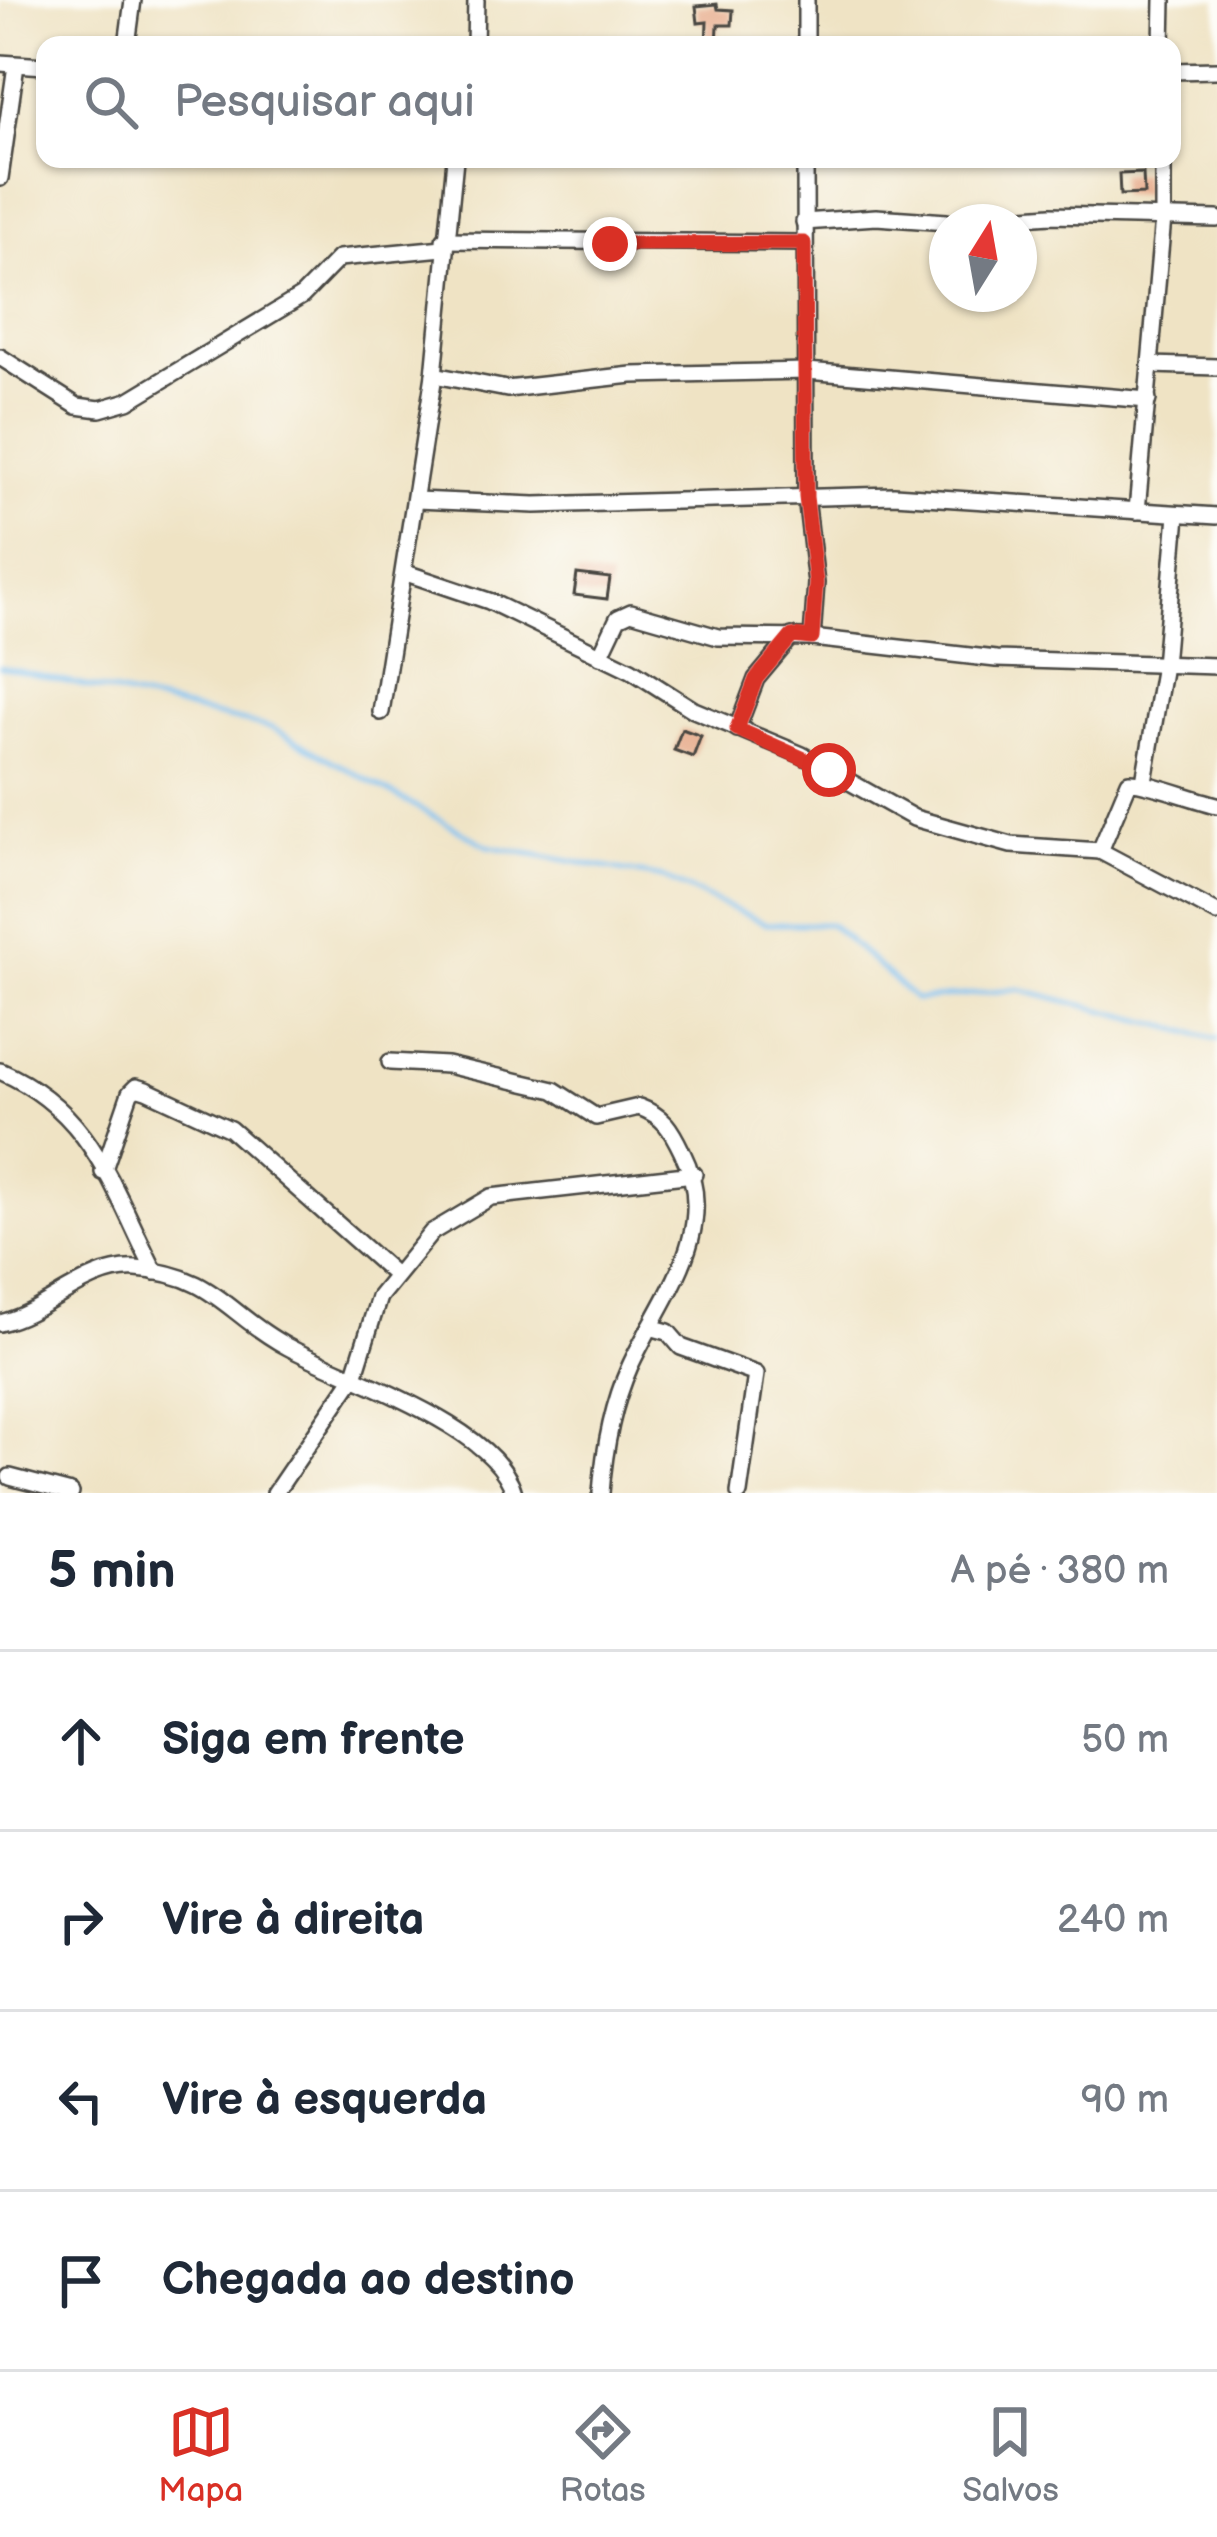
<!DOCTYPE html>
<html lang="pt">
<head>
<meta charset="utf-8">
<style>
  body { margin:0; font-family:"Balsamiq Sans",sans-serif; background:#f6f6f7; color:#1f2937 }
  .compass { position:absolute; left:929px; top:204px; width:108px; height:108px; border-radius:50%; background:#fff; box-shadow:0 3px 9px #0004; rotate:11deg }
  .stop { position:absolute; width:36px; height:36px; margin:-27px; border:9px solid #d93025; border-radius:50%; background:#fff }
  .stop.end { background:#d93025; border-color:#fff; box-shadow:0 3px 12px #0008 }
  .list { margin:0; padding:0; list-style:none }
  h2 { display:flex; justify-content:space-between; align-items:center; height:156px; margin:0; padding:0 48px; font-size:51px }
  h2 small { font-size:39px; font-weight:400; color:#747a83 }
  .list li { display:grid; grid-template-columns:78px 1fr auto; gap:36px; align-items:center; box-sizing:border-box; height:180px; padding:0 48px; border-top:3px solid #e0e1e3 }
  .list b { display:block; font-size:45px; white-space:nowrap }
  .list em { font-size:39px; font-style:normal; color:#747a83 }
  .icon { flex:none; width:66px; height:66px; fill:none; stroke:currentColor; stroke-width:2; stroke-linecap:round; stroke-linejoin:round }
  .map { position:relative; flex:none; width:1217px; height:1493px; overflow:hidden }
  .search { position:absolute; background:#fff; box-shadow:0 3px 9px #0004; left:36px; right:36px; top:36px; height:132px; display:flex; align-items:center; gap:30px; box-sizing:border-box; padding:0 42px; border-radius:24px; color:#747a83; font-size:45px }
  .sheet { height:876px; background:#fff }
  nav { display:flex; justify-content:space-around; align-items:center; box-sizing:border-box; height:168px; border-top:3px solid #e0e1e3; background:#fff; font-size:33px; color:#747a83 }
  nav a { display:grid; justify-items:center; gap:6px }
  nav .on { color:#d93025 }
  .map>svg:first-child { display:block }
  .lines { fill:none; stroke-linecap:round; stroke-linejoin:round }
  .stream { stroke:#7bc0f1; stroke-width:4.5 }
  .building { fill:#e6a786 }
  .street-casing { stroke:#484742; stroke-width:20 }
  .street { stroke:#fff; stroke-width:15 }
  .route { stroke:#d93025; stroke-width:15 }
</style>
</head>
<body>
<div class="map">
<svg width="1217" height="1493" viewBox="0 0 1217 1493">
  <rect width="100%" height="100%" fill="#fdfcf7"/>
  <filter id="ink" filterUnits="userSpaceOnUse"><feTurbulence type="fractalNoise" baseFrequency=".00833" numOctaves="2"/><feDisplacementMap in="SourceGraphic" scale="24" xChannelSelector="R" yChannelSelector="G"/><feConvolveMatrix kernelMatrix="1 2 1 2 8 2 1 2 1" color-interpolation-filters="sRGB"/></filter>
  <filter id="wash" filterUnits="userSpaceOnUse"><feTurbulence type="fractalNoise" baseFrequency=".004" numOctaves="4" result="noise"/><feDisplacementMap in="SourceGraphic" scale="48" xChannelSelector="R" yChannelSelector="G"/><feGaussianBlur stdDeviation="2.7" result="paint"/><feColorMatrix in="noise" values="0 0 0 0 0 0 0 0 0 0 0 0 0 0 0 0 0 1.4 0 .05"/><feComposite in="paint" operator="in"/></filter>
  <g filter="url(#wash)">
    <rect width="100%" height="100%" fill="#efe3c4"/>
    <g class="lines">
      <!-- stream -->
      <path class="stream" d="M 0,667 L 272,728 L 488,846 L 663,878 L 766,924 L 830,924 L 916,1000 L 1019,989 L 1217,1039"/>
    </g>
    <g id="blocks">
      <!-- building -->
      <g class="building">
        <path d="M 717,4 L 718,9 L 733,10 L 732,25 L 718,25 L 717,45 L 706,45 L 707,22 L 698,23 L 696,6 Z"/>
        <path d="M 1143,173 L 1144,194 L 1120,195 L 1119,174 Z"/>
        <path d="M 577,574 L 610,578 L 607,599 L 574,595 Z"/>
        <path d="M 682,729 L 701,736 L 693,757 L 674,750 Z"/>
      </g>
    </g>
  </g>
  <g filter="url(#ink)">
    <use href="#blocks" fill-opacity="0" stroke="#484742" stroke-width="3"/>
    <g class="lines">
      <!-- street casing -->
      <g class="street-casing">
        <g id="street">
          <path d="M 806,0 L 806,45"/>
          <path d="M 127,45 L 133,0"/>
          <path d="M 475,45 L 476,0"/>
          <path d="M 1162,45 L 1163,0"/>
          <path d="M 0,63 L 45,66"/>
          <path d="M 1172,71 L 1217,70"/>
          <path d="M 805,159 L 806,497 L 816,583 L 812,638"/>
          <path d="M 0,178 L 16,65"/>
          <path d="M 804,222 L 876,217 L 947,222"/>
          <path d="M 957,222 L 1051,215 L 1217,219"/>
          <path d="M 444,240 L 804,243"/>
          <path d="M 0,357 L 77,406 L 100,409 L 128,401 L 302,296 L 339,258 L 443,248"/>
          <path d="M 1151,365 L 1217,367"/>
          <path d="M 434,375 L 507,389 L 632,375 L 807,371 L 1148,400"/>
          <path d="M 416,500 L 535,505 L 894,495 L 1217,516"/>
          <path d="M 1137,511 L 1163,218 L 1163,159"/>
          <path d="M 406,573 L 489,601 L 631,670 L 694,710 L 802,755 L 914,818 L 1011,845 L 1100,851 L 1217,913"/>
          <path d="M 600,656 L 618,618 L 631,612 L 718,637 L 812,638 L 996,659 L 1217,666"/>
          <path d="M 381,712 L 434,375 L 455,159"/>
          <path d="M 737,729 L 756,679 L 792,636"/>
          <path d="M 1144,781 L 1164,665 L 1177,515"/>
          <path d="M 1100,851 L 1129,782 C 1146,781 1195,800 1217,805"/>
          <path d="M 390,1062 L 447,1065 L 554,1090 L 596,1117 L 639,1107 C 664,1116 671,1129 682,1152 C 722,1230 662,1296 630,1366 C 613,1404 604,1452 601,1493"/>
          <path d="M 0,1071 C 93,1111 112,1188 155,1272"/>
          <path d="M 103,1172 L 130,1093 L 136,1087 L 146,1090 L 230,1129 L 394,1274"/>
          <path d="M 0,1323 C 46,1313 87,1266 136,1269 C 216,1275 227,1315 288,1347 C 347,1379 496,1425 514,1493"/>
          <path d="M 650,1327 L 668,1332 L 681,1347 L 756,1374 L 739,1493"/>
          <path d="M 10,1477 L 71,1493"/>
          <path d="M 275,1493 L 354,1377 L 379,1297 L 432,1232 L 491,1197 L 694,1174"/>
        </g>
      </g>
      <!-- street -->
      <use href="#street" class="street"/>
    </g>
  </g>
  <g class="lines" filter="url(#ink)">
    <!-- route -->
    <path class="route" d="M 610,244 L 804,243 L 806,497 L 816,583 L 812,638 L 792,636 L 756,679 L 737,729 L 829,770"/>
  </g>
</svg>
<svg class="compass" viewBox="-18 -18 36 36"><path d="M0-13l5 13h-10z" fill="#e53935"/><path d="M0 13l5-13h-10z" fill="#747a83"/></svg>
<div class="stop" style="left:829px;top:770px"></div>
<div class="stop end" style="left:610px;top:244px"></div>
<div class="search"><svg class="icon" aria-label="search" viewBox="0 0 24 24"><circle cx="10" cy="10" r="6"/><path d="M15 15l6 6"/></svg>Pesquisar aqui</div>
</div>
<section class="sheet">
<h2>5 min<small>A pé · 380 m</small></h2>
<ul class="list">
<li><svg class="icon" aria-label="ahead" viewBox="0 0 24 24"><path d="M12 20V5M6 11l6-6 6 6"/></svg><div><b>Siga em frente</b></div><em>50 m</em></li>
<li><svg class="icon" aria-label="right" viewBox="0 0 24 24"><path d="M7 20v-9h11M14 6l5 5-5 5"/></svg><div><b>Vire à direita</b></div><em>240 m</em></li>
<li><svg class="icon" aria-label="left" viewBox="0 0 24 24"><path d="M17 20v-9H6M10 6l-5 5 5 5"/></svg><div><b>Vire à esquerda</b></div><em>90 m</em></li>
<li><svg class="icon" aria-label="arrive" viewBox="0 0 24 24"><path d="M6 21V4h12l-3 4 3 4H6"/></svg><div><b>Chegada ao destino</b></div></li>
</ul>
</section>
<nav>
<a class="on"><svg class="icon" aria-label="map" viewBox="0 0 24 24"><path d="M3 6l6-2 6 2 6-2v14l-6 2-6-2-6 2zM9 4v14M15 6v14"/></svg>Mapa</a>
<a><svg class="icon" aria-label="directions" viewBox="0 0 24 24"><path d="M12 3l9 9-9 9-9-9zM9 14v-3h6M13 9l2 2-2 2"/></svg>Rotas</a>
<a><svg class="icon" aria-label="saved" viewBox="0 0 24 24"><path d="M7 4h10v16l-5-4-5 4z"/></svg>Salvos</a>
</nav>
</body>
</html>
